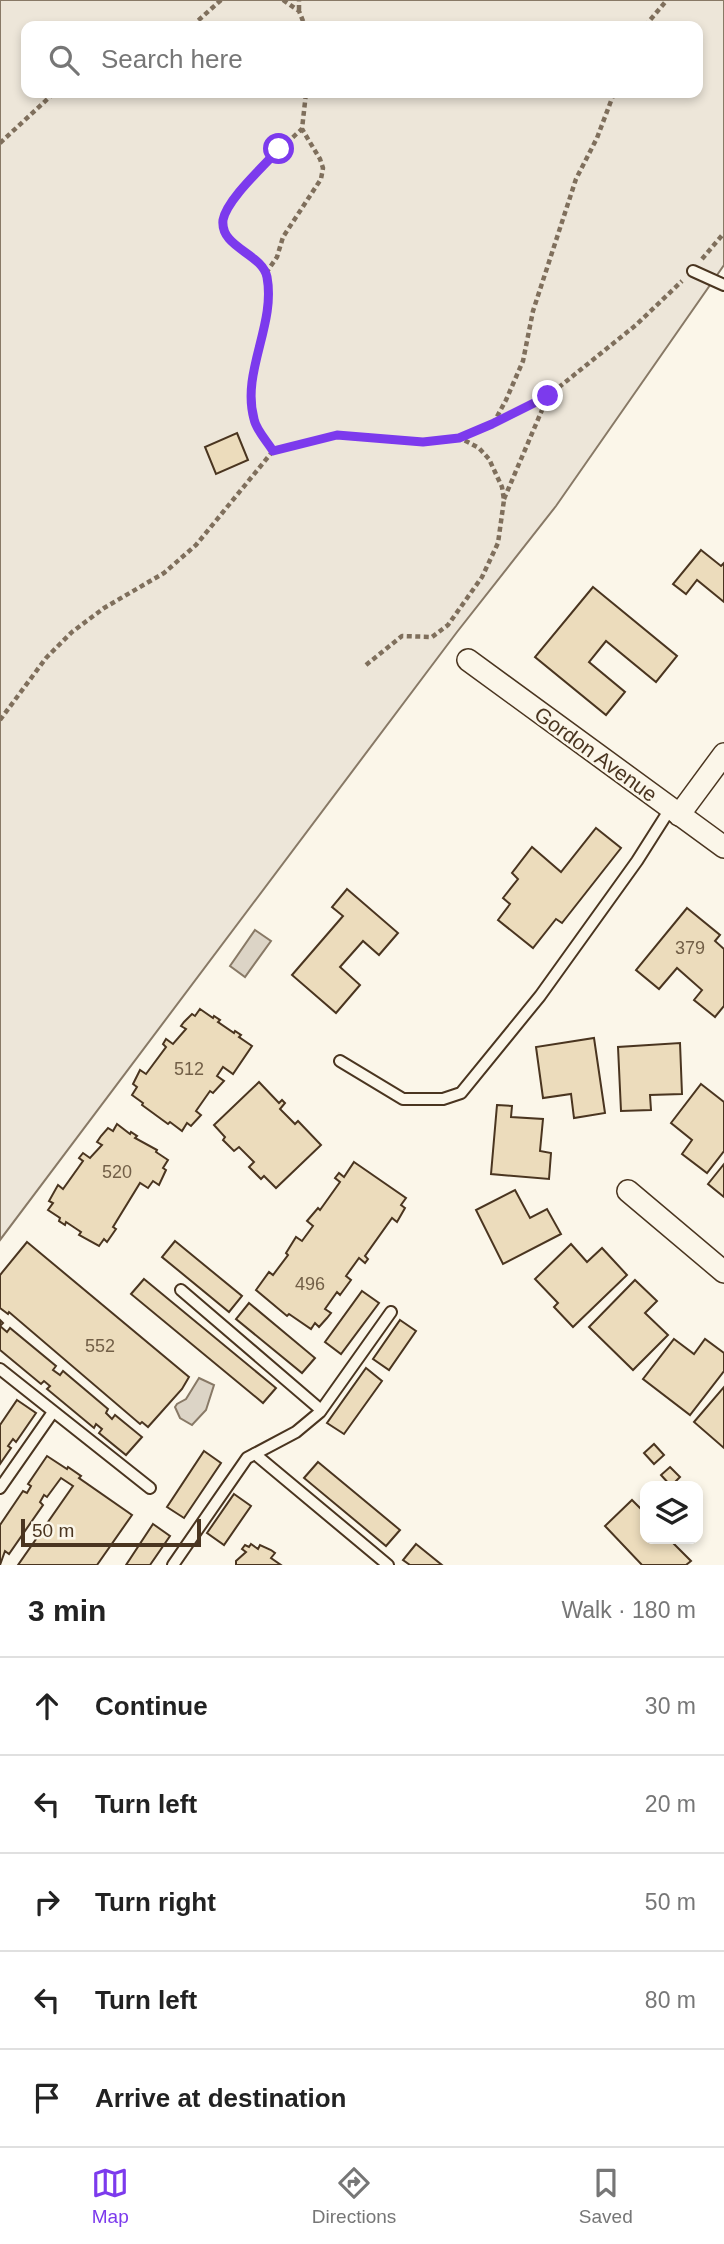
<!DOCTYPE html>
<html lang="en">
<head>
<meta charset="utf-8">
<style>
  body { margin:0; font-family:Arial,sans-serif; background:#f2f2f2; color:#222 }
  .controls { position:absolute; right:21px; bottom:21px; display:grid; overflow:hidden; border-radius:14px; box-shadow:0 4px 10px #0003 }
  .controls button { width:63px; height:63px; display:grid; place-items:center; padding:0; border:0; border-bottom:2px solid #e0e0e0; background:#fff; color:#222; font:35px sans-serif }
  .scale { position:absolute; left:21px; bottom:18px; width:180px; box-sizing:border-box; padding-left:7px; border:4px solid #4a3520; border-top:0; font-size:19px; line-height:24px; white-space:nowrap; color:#4a3520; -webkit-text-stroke:5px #fbf6e9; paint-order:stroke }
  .stop { position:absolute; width:21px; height:21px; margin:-16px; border:5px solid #7c3aed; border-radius:50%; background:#fff }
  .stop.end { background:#7c3aed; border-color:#fff; box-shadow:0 2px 7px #0008 }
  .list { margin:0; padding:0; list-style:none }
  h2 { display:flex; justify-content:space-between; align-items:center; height:91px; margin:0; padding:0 28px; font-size:30px }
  h2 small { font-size:23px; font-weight:400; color:#767676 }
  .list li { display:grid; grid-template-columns:46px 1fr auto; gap:21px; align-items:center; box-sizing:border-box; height:98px; padding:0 28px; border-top:2px solid #e0e0e0 }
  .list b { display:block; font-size:26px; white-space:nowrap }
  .list em { font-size:23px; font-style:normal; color:#767676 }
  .icon { flex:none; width:38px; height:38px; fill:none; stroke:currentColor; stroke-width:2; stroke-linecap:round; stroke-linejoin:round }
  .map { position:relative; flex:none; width:724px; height:1565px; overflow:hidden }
  .search { position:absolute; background:#fff; box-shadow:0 4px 10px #0003; left:21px; right:21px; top:21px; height:77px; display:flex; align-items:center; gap:18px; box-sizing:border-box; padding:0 24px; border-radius:14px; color:#767676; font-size:26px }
  .sheet { height:581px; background:#fff }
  nav { display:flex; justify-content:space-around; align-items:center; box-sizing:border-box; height:98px; border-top:2px solid #e0e0e0; background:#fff; font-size:19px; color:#767676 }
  nav a { display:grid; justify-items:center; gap:4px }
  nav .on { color:#7c3aed }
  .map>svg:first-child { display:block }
  .green { fill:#ede6d9; stroke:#887966; stroke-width:2; fill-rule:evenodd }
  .water { fill:#dcd4c6; stroke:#887966; stroke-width:2 }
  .building { fill:#ecdcbc; stroke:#4a3520; stroke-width:2 }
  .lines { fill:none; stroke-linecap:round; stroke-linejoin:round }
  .service-casing { stroke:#4a3520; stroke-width:14 }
  .minor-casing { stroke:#4a3520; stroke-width:24 }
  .path { stroke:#7f6f5c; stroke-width:4.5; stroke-dasharray:5 3.5; stroke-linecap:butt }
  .service { stroke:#fbf6e9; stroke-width:10 }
  .minor { stroke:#fbf6e9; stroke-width:21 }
  .route { stroke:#7c3aed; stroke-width:9 }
  .labels { text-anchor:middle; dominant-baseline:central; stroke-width:5; stroke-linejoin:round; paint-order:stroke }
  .number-label { font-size:18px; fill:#725f47 }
  .street-label { font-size:21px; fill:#4a3520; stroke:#fbf6e9 }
</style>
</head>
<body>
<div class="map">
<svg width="724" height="1565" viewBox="0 0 724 1565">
  <rect width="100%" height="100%" fill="#fbf6e9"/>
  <!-- green -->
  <path class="green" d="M 0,0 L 724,0 L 724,265 L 556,506 L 457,632 L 0,1240 ZM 26,26 L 698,26 L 698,93 L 26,93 Z"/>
  <!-- water -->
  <g class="water">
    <path d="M 255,930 L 271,941 L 245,977 L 230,966 Z"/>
    <path d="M 199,1378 L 214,1385 L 206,1410 L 192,1425 L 180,1418 L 175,1407 L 177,1404 L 186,1399 Z"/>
  </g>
  <!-- building -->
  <g class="building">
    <path d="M 237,433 L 248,460 L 216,474 L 205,447 Z"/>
    <path d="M 701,550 L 721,566 L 724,563 L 724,602 L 697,580 L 686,594 L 673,584 Z"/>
    <path d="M 593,587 L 677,656 L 656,682 L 606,641 L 589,662 L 625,692 L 606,715 L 535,657 Z"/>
    <path d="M 596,828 L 621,848 L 562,923 L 556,919 L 533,948 L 498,920 L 510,904 L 503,898 L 518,879 L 512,873 L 532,847 L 561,872 Z"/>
    <path d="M 347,889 L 398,933 L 379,955 L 363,941 L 340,967 L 360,985 L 336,1013 L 292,975 L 343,916 L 332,907 Z"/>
    <path d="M 687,908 L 720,935 L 715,941 L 724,949 L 724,1006 L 715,1017 L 694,1000 L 702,990 L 677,968 L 659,989 L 636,970 Z"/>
    <path d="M 200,1009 L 213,1018 L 214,1016 L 220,1020 L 218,1022 L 234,1033 L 235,1031 L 241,1035 L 239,1037 L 252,1046 L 233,1074 L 223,1067 L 217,1076 L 224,1081 L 213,1093 L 210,1091 L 196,1111 L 201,1115 L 191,1126 L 187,1123 L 182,1131 L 170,1122 L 168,1124 L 142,1105 L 143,1103 L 132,1095 L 137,1087 L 133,1084 L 140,1070 L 146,1074 L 166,1047 L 163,1044 L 166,1039 L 173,1044 L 186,1029 L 181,1026 L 184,1022 L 192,1014 L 195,1016 Z"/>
    <path d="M 594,1038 L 605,1113 L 574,1118 L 571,1094 L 543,1098 L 536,1047 Z"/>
    <path d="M 680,1043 L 682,1094 L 650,1095 L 651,1110 L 621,1111 L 618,1047 Z"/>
    <path d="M 259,1082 L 279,1103 L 282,1100 L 285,1103 L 280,1109 L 295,1124 L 298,1121 L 321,1145 L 276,1188 L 264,1176 L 261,1179 L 249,1167 L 254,1162 L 239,1147 L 234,1151 L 223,1140 L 225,1137 L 214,1125 Z"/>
    <path d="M 701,1084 L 724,1102 L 724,1151 L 707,1173 L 682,1154 L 692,1140 L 671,1123 Z"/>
    <path d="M 497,1105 L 512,1106 L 511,1117 L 543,1119 L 540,1151 L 551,1153 L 549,1179 L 491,1174 Z"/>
    <path d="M 117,1124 L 130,1134 L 131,1132 L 137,1136 L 135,1138 L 157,1150 L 156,1152 L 168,1160 L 163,1168 L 166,1170 L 159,1185 L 153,1181 L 148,1188 L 140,1183 L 113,1227 L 116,1229 L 107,1242 L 104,1239 L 99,1246 L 79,1235 L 81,1232 L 66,1222 L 65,1225 L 59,1221 L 60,1218 L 48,1210 L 53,1203 L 49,1201 L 58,1185 L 63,1189 L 83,1161 L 79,1158 L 83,1153 L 90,1158 L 102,1145 L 97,1142 L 101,1136 L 108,1128 L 113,1131 Z"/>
    <path d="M 354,1162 L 406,1198 L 401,1205 L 405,1208 L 397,1222 L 392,1218 L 365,1256 L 368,1259 L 365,1263 L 359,1258 L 346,1276 L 351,1280 L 340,1295 L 337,1292 L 325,1309 L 331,1313 L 327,1318 L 319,1327 L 315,1323 L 311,1329 L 289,1314 L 287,1316 L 256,1290 L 269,1272 L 273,1275 L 288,1255 L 286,1253 L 296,1237 L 302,1241 L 313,1226 L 307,1221 L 318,1208 L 320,1210 L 340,1182 L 335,1178 L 339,1173 L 344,1177 Z"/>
    <path d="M 724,1164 L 724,1197 L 708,1184 Z"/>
    <path d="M 515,1190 L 530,1218 L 547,1209 L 561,1234 L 503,1264 L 476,1210 Z"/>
    <path d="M 175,1241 L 242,1296 L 229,1312 L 162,1257 Z"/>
    <path d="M 27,1242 L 189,1377 L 182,1389 L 148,1427 L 142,1422 L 140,1424 L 9,1312 L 8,1314 L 0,1308 L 0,1275 Z"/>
    <path d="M 571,1244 L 587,1262 L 602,1248 L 627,1275 L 573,1327 L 554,1307 L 558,1303 L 535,1279 Z"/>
    <path d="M 144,1279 L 276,1388 L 263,1403 L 131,1294 Z"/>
    <path d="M 635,1280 L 657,1301 L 645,1313 L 668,1335 L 633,1370 L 589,1327 Z"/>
    <path d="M 362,1291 L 379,1303 L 341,1354 L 325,1342 Z"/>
    <path d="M 249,1303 L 315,1358 L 302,1373 L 236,1319 Z"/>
    <path d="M 0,1320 L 3,1323 L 0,1326 L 7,1332 L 10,1328 L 56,1366 L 53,1370 L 60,1375 L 63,1371 L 108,1409 L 106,1413 L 112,1419 L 115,1415 L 142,1437 L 126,1455 L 99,1433 L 102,1429 L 96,1424 L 94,1428 L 47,1389 L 50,1386 L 44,1381 L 41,1384 L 0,1350 Z"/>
    <path d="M 400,1320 L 416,1331 L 389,1370 L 373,1359 Z"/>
    <path d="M 674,1339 L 694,1354 L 705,1339 L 724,1353 L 724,1371 L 690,1415 L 643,1379 Z"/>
    <path d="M 366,1368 L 382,1381 L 344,1434 L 327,1423 Z"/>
    <path d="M 724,1387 L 724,1448 L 694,1422 Z"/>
    <path d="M 17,1400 L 36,1413 L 16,1442 L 13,1439 L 8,1446 L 11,1448 L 0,1464 L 0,1425 Z"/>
    <path d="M 654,1444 L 664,1455 L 654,1464 L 644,1453 Z"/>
    <path d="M 204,1451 L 221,1463 L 184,1518 L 167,1507 Z"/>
    <path d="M 47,1456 L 67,1469 L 68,1467 L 81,1476 L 79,1478 L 132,1515 L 97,1565 L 18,1565 L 73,1486 L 61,1478 L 47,1497 L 44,1495 L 40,1502 L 43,1505 L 9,1554 L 5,1551 L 0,1565 L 0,1525 L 23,1491 L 27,1493 L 31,1486 L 28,1484 Z"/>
    <path d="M 318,1462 L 400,1530 L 386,1546 L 304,1478 Z"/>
    <path d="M 670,1467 L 680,1477 L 671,1486 L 661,1475 Z"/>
    <path d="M 234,1494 L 251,1506 L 224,1545 L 207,1533 Z"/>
    <path d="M 632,1500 L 645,1513 L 645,1539 L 675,1539 L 672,1542 L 691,1561 L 686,1565 L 642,1565 L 605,1526 Z"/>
    <path d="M 153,1524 L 170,1536 L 150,1565 L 126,1565 Z"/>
    <path d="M 251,1544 L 258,1549 L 260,1545 L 271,1550 L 275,1553 L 271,1558 L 281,1565 L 236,1565 L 236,1561 L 246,1552 L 242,1549 L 245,1545 L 249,1547 Z"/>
    <path d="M 416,1544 L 442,1565 L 410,1565 L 403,1560 Z"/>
  </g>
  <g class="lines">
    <!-- service casing -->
    <g class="service-casing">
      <g id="service">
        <path d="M 693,271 L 724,285"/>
        <path d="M 340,1061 L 403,1099 L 443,1099 L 461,1093 L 540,996 L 637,861 L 670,809"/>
        <path d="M 181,1290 L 321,1410"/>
        <path d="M 0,1369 L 150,1488"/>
        <path d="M 255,1454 L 388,1565"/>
        <path d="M 0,1488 L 53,1412"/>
        <path d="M 173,1565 L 247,1458 L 296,1432 L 320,1412 L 391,1312"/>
      </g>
    </g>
    <!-- minor casing -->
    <g class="minor-casing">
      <g id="minor">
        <path d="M 468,660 L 724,847"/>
        <path d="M 679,815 L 724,754"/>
        <path d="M 628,1191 L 724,1272"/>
      </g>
    </g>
    <!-- path -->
    <g class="path">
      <path d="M 283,0 L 299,11 L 305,26"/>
      <path d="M 299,10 L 299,0"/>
      <path d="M 192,26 L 221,0"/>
      <path d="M 645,26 L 667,0"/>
      <path d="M 0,143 L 54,93"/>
      <path d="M 702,259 L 724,233"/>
      <path d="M 266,273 L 277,257 L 283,237 L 321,179 L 323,168 L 320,159 L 302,129 L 306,93"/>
      <path d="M 493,424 L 506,400 L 523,361 L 533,311 L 576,179 L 597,138 L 614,93"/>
      <path d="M 273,451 C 267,441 256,430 254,419 C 241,372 275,325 267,278 C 263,253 220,248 223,221 C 226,198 284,145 302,129"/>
      <path d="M 504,499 L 548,396"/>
      <path d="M 366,665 L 402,636 L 432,637 L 448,625 L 482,577 L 498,543 L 504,500 L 502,487 L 489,459 L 479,448 L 460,438"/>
      <path d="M 0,720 L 46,658 L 72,632 L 104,608 L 164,573 L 196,545 L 273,451 L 337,434 L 380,437 L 423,442 L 459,438 L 492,424 L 548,396 L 636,325 L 682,281"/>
    </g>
    <!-- service -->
    <use href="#service" class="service"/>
    <!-- minor -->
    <use href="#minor" class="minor"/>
  </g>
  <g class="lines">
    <!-- route -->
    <path class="route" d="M 279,149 C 264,166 227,199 223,220 C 220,248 262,253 267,277 C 276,325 241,372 254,419 C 256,430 267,441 273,451 L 337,435 L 423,442 L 459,438 L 492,424 L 548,396"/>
  </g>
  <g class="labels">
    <!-- number labels -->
    <g class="number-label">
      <text x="690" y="948">379</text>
      <text x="189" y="1069">512</text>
      <text x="117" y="1172">520</text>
      <text x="310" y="1284">496</text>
      <text x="100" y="1346">552</text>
    </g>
    <!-- street labels -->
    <g class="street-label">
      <text transform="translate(596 754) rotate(36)">Gordon Avenue</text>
    </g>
  </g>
</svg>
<div class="controls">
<button><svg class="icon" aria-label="layers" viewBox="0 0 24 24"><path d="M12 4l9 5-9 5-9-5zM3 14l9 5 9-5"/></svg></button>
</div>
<div class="scale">50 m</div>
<div class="stop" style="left:279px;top:149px"></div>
<div class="stop end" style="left:548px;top:396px"></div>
<div class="search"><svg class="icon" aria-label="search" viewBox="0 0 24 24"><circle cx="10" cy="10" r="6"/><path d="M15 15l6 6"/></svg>Search here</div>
</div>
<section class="sheet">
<h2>3 min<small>Walk · 180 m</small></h2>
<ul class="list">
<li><svg class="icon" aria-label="ahead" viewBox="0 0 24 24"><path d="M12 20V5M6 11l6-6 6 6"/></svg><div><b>Continue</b></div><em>30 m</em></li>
<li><svg class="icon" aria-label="left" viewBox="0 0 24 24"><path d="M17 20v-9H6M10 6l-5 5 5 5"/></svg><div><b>Turn left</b></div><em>20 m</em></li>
<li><svg class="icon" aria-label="right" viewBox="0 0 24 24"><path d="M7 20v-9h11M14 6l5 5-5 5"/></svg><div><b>Turn right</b></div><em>50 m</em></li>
<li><svg class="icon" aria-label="left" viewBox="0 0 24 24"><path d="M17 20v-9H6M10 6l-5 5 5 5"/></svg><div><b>Turn left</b></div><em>80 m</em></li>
<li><svg class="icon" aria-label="arrive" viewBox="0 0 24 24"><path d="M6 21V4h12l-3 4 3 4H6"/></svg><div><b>Arrive at destination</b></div></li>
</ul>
</section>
<nav>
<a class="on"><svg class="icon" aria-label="map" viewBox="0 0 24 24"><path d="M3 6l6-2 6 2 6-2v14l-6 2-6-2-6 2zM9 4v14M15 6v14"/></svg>Map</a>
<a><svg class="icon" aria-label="directions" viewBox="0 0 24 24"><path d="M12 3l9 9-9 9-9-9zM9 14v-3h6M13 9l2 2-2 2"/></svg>Directions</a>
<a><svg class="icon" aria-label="saved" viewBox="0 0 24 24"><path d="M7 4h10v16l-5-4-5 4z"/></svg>Saved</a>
</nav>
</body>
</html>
